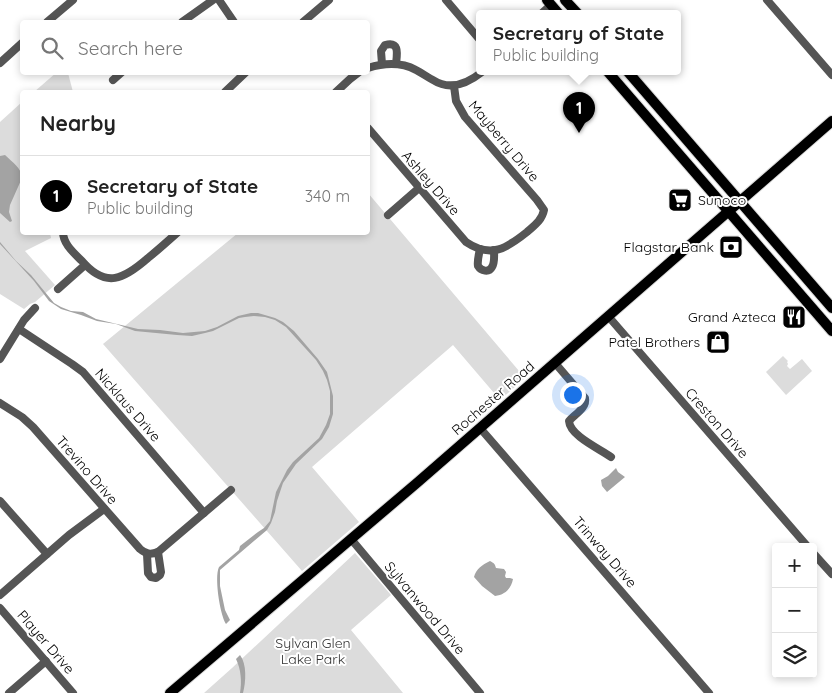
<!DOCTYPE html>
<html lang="en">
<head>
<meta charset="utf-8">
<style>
  body { margin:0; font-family:Quicksand,sans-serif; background:#f2f2f2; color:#222 }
  .controls { position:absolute; right:15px; bottom:15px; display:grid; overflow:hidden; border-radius:5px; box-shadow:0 2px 8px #0003 }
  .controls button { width:45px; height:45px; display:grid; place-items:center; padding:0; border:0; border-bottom:1px solid #e0e0e0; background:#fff; color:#222; font:25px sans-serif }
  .you { position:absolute; left:572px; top:394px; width:18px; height:18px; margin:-12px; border:4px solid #fff; border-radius:50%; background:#1a73e8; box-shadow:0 0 0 8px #1a73e833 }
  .badge { display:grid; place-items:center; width:32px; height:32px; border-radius:50%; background:#000; color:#fff; font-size:16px; font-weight:700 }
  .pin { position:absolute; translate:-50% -41px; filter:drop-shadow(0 1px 2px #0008) }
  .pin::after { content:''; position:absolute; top:26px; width:18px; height:15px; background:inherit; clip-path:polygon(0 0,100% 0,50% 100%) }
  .popup { position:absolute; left:476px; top:10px; width:205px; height:65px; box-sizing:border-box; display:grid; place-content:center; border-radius:5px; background:#fff; filter:drop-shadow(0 1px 4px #0005); font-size:16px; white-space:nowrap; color:#767676 }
  .popup b { font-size:19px; color:#222 }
  .popup::after { content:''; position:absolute; left:50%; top:100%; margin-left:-10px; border:10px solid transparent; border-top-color:#fff }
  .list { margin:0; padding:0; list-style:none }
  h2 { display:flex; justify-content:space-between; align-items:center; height:65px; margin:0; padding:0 20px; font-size:21px }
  h2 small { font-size:16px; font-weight:400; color:#767676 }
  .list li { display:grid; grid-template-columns:32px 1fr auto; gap:15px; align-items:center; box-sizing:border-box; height:80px; padding:0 20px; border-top:1px solid #e0e0e0 }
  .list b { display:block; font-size:19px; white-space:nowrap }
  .list p { margin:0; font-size:16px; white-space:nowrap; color:#767676 }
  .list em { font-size:16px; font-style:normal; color:#767676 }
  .icon { flex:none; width:28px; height:28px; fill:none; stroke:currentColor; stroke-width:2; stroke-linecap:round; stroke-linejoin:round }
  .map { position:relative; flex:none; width:832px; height:693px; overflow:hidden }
  .search { position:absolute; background:#fff; box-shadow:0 2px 8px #0003; left:20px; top:20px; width:350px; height:55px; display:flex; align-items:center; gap:12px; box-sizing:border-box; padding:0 18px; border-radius:5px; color:#767676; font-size:19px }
  .panel { position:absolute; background:#fff; box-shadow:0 2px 8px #0003; left:20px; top:90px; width:350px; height:145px; border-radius:5px }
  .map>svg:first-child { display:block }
  .green { fill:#dcdcdc }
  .water { fill:#a3a3a3 }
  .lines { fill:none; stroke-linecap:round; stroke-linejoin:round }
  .major-casing { stroke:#dbdbdb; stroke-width:12 }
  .minor { stroke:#555; stroke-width:8 }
  .major { stroke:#000; stroke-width:10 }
  .labels { text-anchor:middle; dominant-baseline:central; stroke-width:4; stroke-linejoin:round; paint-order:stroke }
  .street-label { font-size:14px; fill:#000; stroke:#fff }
  .poi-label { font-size:14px; fill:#000; stroke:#fff; text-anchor:end }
  .park-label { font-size:14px; fill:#333; stroke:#fff }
</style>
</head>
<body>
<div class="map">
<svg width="832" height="693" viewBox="0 0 832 693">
  <rect width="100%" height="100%" fill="#fff"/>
  <!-- green -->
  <g class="green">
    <path d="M 57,72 L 68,73 L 73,92 L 34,92 Z"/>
    <path d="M 22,102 L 22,216 L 21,217 L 22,218 L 22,232 L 50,233 L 51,238 L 25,251 L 55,285 L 35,302 L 30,304 L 24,309 L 0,294 L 0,122 Z"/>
    <path d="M 368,193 L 525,378 L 500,400 L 453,345 L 312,467 L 359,522 L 302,571 L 103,344 L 238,233 L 368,232 Z"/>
    <path d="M 783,356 L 788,361 L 787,362 L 788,364 L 787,366 L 790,369 L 802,359 L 812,371 L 786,395 L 766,372 Z"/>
    <path d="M 355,553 L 391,595 L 351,630 L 403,693 L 204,693 L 232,668 Z"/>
  </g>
  <!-- water -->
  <g class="water">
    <path d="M 5,155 C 12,162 22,168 22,178 L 10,205 L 9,212 L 12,221 L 10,222 L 0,213 L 0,156 Z"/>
    <path d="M 0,242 L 16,261 L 31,275 L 54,303 L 61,307 L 71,311 L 83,312 L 96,319 L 138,329 L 160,330 L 183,333 L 205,331 L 217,327 L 238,316 L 251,313 L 258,313 L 275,318 L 283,322 L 294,331 L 318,359 L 327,372 L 333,396 L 333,414 L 329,427 L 322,439 L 296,464 L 283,483 L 277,501 L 275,512 L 271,523 L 267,530 L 220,570 L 220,586 L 225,610 L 230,620 L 226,624 C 220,615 214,577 219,567 L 239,550 L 240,546 L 258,532 L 264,528 L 270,521 L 276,492 L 287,470 L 293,462 L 319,438 L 326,425 L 330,414 L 330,391 L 327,380 L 323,371 L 316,360 L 286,327 L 275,320 L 265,317 L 254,316 L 245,317 L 239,318 L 213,331 L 205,333 L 192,336 L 177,335 L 135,331 L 116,324 L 97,321 L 81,315 L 61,309 L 49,301 L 34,281 L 0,244 Z"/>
    <path d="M 616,468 L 618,472 L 625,477 L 607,492 L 602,486 L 601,480 L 608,476 Z"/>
    <path d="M 490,561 C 494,563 495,564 496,568 L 504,569 L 506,572 L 505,576 L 506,578 L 510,578 L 513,579 C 511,589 505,595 495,596 L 482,586 L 474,577 C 476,569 482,565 490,561 Z"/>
    <path d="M 240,655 C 247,664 246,682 243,693 L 240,693 C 242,682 241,669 236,659 Z"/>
  </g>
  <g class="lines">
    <!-- major casing -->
    <g class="major-casing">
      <g id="major">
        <path d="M 547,0 L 559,14"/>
        <path d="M 565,0 L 578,14"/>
        <path d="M 608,72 L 832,331"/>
        <path d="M 628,72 L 832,308"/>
        <path d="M 170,693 L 418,482 L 832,121"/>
      </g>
    </g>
    <!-- minor -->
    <g class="minor">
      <path d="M 219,0 L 234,22"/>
      <path d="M 446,0 L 480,40"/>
      <path d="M 767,0 L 832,75"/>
      <path d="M 541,14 L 551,5"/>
      <path d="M 47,22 L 73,0"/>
      <path d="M 182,22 L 213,0"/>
      <path d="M 303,22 L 329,0"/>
      <path d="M 0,63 L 22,43"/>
      <path d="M 382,64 L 381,51 L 385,45 C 400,41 397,54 396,64"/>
      <path d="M 368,68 C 384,63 401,62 416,70 C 422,73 427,77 433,80 C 450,91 467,84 482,72"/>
      <path d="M 113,80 L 122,72"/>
      <path d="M 225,92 L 246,72"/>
      <path d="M 336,92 L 350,79 L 359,72"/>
      <path d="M 368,128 L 466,242 C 491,259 507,248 527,232 C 535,225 542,220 544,210 L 537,200 L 465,117 L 456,101 L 454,86"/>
      <path d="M 388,215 L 419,188"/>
      <path d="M 63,232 C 63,244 74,253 82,261 C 106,289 124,279 148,258 C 158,250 168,241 178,232"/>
      <path d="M 480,249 C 479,254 477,261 478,266 C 481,271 489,273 492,267 C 495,263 494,255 494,250"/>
      <path d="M 58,289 L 85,265"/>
      <path d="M 608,316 L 808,547"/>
      <path d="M 19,329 L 72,364 L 83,372 L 204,513"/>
      <path d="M 0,359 L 24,320 L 35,308"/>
      <path d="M 555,363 L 585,398 C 587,408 575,414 569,421 C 570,436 600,449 611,457"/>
      <path d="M 0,403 L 22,417 L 33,427 L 140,549 C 146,554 150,555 158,552 L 231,490"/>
      <path d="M 480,428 L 709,693"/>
      <path d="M 0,501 L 47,554"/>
      <path d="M 351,539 L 480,693"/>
      <path d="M 813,553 L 832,574"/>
      <path d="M 147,554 L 148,573 L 151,577 L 156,578 L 160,575 L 161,572 L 158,552"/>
      <path d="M 0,595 L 69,535 L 104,509"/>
      <path d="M 0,608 L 73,693"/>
      <path d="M 9,693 L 46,661"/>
    </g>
    <!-- major -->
    <use href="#major" class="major"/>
  </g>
  <!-- icons -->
  <defs>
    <g id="supermarket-square" transform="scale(1.25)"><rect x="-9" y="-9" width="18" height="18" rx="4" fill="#000" stroke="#fff"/><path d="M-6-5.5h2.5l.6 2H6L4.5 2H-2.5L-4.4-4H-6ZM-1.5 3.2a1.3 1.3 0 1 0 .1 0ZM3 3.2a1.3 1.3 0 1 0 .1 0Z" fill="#fff"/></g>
    <g id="bank-square" transform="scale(1.25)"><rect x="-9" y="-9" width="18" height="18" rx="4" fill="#000" stroke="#fff"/><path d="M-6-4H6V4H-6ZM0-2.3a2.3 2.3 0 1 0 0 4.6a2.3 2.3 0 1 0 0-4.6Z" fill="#fff"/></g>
    <g id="restaurant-square" transform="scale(1.25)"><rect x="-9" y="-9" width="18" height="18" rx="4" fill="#000" stroke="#fff"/><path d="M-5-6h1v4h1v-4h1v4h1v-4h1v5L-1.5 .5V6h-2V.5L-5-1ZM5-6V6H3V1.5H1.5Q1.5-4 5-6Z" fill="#fff"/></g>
    <g id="shop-square" transform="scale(1.25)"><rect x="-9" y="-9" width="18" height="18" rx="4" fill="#000" stroke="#fff"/><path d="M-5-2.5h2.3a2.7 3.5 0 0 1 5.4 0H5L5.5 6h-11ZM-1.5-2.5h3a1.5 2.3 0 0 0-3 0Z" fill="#fff"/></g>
  </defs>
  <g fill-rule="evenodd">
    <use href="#supermarket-square" x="680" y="200"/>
    <use href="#bank-square" x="731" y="247"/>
    <use href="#restaurant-square" x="794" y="317"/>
    <use href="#shop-square" x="718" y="342"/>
  </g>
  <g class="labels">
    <!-- street labels -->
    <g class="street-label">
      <text transform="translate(504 141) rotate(50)">Mayberry Drive</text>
      <text transform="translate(431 183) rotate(49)">Ashley Drive</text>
      <text transform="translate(493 398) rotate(-41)">Rochester Road</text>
      <text transform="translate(128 405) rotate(49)">Nicklaus Drive</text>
      <text transform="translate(717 423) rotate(49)">Creston Drive</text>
      <text transform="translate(87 470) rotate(49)">Trevino Drive</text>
      <text transform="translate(605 552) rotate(49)">Trinway Drive</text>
      <text transform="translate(425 608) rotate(50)">Sylvanwood Drive</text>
      <text transform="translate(46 642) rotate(49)">Player Drive</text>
    </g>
    <!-- poi labels -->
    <g class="poi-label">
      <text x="698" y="200" text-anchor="start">Sunoco</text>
      <text x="714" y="247">Flagstar Bank</text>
      <text x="776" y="317">Grand Azteca</text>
      <text x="700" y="342">Patel Brothers</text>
    </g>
    <!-- park labels -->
    <g class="park-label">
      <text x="313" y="643">Sylvan Glen<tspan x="313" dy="16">Lake Park</tspan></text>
    </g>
  </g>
</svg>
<div class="controls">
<button>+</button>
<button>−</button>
<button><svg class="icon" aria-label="layers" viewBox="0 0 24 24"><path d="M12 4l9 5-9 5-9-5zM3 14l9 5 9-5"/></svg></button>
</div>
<div class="you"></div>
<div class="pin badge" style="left:579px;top:133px">1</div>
<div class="popup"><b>Secretary of State</b>Public building</div>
<div class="search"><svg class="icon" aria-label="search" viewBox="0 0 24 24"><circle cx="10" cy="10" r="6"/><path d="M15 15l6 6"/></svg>Search here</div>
<section class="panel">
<h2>Nearby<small></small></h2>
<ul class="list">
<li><span class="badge">1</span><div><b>Secretary of State</b><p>Public building</p></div><em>340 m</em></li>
</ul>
</section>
</div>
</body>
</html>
